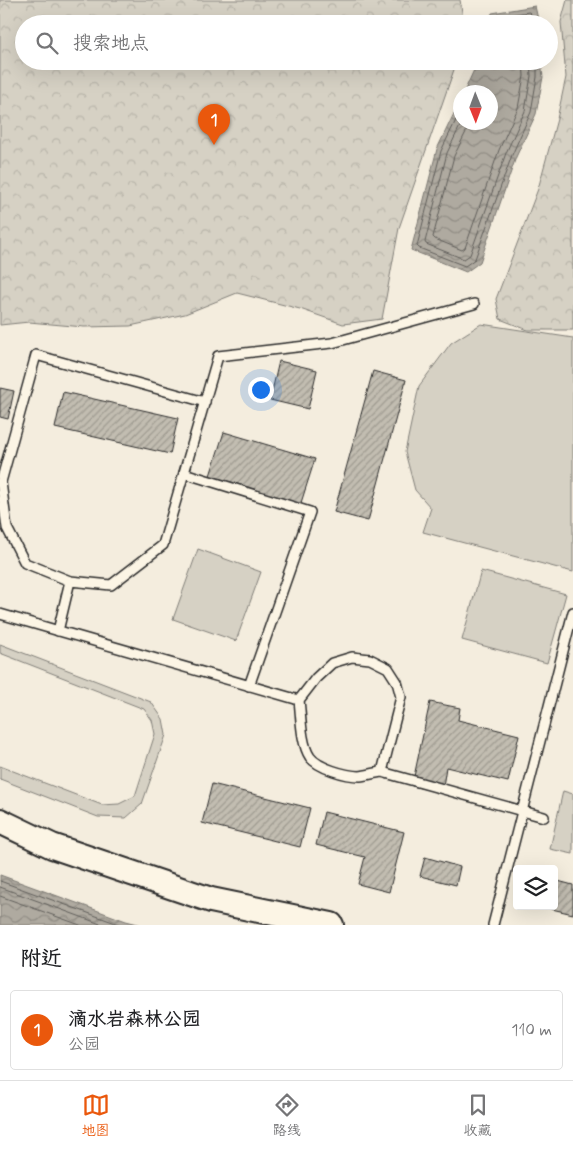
<!DOCTYPE html>
<html lang="zh">
<head>
<meta charset="utf-8">
<style>
  body { margin:0; font-family:Mynerve,"LXGW WenKai TC",sans-serif; background:#f6f6f6; color:#202124 }
  .controls { position:absolute; right:15px; bottom:15px; display:grid; overflow:hidden; border-radius:5px; box-shadow:0 5px 20px #0002 }
  .controls button { width:45px; height:45px; display:grid; place-items:center; padding:0; border:0; border-bottom:1px solid #e0e0e0; background:#fff; color:#202124; font:25px sans-serif }
  .compass { position:absolute; left:453px; top:85px; width:45px; height:45px; border-radius:50%; background:#fff; box-shadow:0 5px 20px #0002; rotate:179deg }
  .you { position:absolute; left:260px; top:389px; width:18px; height:18px; margin:-12px; border:4px solid #fff; border-radius:50%; background:#1a73e8; box-shadow:0 0 0 8px #1a73e833 }
  .badge { display:grid; place-items:center; width:32px; height:32px; border-radius:50%; background:#ea580c; color:#fff; font-size:16px; font-weight:700 }
  .pin { position:absolute; translate:-50% -41px; filter:drop-shadow(0 1px 2px #0008) }
  .pin::after { content:''; position:absolute; top:26px; width:18px; height:15px; background:inherit; clip-path:polygon(0 0,100% 0,50% 100%) }
  .list { margin:0; padding:0; list-style:none }
  h2 { display:flex; justify-content:space-between; align-items:center; height:65px; margin:0; padding:0 20px; font-size:21px }
  h2 small { font-size:16px; font-weight:400; color:#757577 }
  .list li { display:grid; grid-template-columns:32px 1fr auto; gap:15px; align-items:center; box-sizing:border-box; height:80px; margin:0 10px 10px; padding:0 10px; border:1px solid #e0e0e0; border-radius:5px }
  .list b { display:block; font-size:19px; white-space:nowrap }
  .list p { margin:0; font-size:16px; white-space:nowrap; color:#757577 }
  .list em { font-size:16px; font-style:normal; color:#757577 }
  .icon { flex:none; width:28px; height:28px; fill:none; stroke:currentColor; stroke-width:2; stroke-linecap:round; stroke-linejoin:round }
  .map { position:relative; flex:none; width:573px; height:925px; overflow:hidden }
  .search { position:absolute; background:#fff; box-shadow:0 5px 20px #0002; left:15px; right:15px; top:15px; height:55px; display:flex; align-items:center; gap:12px; box-sizing:border-box; padding:0 18px; border-radius:28px; color:#757577; font-size:19px }
  .sheet { height:155px; background:#fff }
  nav { display:flex; justify-content:space-around; align-items:center; box-sizing:border-box; height:70px; border-top:1px solid #e0e0e0; background:#fff; font-size:14px; color:#757577 }
  nav a { display:grid; justify-items:center; gap:2px }
  nav .on { color:#ea580c }
  .map>svg:first-child { display:block }
  .park { fill:url(#park-crowns); stroke:#807e78 }
  .pitch { fill:#d6d1c4; stroke:#807e78 }
  .water { fill:url(#water-waves); stroke:#7a7771 }
  .lines { fill:none; stroke-linecap:round; stroke-linejoin:round }
  .shore { stroke:#605e5a; stroke-width:1 }
  .building { fill:url(#building-hatch); stroke:#2b2b2b }
  .lane-casing { stroke:#2b2b2b; stroke-width:12 }
  .secondary-casing { stroke:#2b2b2b; stroke-width:28 }
  .lane { stroke:#fcf5e5; stroke-width:9 }
  .secondary { stroke:#fcf5e5; stroke-width:24 }
</style>
</head>
<body>
<div class="map">
<svg width="573" height="925" viewBox="0 0 573 925">
  <defs>
    <pattern id="park-crowns" width="20" height="18" patternUnits="userSpaceOnUse" patternTransform="scale(1.25)"><rect width="20" height="18" fill="#d6d1c4"/><path d="M2 6a3 3 0 1 1 6 0M12 15a3 3 0 1 1 6 0" fill="none" stroke="#b8b4a9"/></pattern>
    <pattern id="water-waves" width="16" height="10" patternUnits="userSpaceOnUse" patternTransform="scale(1.25)"><rect width="16" height="10" fill="#afaaa0"/><path d="M0 5q4-4 8 0t8 0" fill="none" stroke="#8f8b83"/></pattern>
    <pattern id="building-hatch" width="6" height="6" patternUnits="userSpaceOnUse" patternTransform="scale(1.25)"><rect width="6" height="6" fill="#c2bdb1"/><path d="M-1 1l2-2M0 6l6-6M5 7l2-2" fill="none" stroke="#9e9a90"/></pattern>
  </defs>
  <rect width="100%" height="100%" fill="#f4edde"/>
  <filter id="ink" filterUnits="userSpaceOnUse"><feTurbulence type="fractalNoise" baseFrequency=".02" numOctaves="2"/><feDisplacementMap in="SourceGraphic" scale="10" xChannelSelector="R" yChannelSelector="G"/><feConvolveMatrix kernelMatrix="1 2 1 2 8 2 1 2 1" color-interpolation-filters="sRGB"/></filter>
  <g filter="url(#ink)">
    <!-- park -->
    <g class="park">
      <path d="M 0,0 L 460,0 L 464,24 L 24,24 L 24,61 L 457,61 L 399,228 L 382,319 L 343,324 L 300,309 L 237,293 L 185,314 L 130,326 L 84,327 L 29,322 L 0,325 Z"/>
      <path d="M 567,0 L 573,0 L 573,330 L 528,330 L 500,319 L 496,299 L 538,189 L 557,119 L 566,77 L 561,22 Z"/>
    </g>
    <!-- pitch -->
    <g class="pitch">
      <path d="M 481,324 L 573,338 L 573,572 L 423,532 L 431,508 L 415,490 L 405,452 L 419,386 L 451,343 Z"/>
      <path d="M 198,549 L 261,572 L 236,641 L 173,619 Z"/>
      <path d="M 481,571 L 566,594 L 547,663 L 462,640 Z"/>
      <path d="M 0,644 L 151,702 L 163,719 L 166,735 L 142,804 L 126,818 L 98,817 L 0,779 L 0,766 L 102,805 L 119,804 L 135,796 L 155,734 L 152,720 L 144,709 L 0,653 Z"/>
      <path d="M 563,791 L 573,794 L 573,854 L 550,849 Z"/>
    </g>
    <!-- water -->
    <g class="water">
      <path d="M 535,6 L 539,24 L 489,24 L 492,13 Z"/>
      <path d="M 478,61 L 541,61 L 543,77 L 536,114 L 516,157 L 480,262 L 466,272 L 411,250 L 437,149 L 460,101 L 460,122 L 490,122 L 490,92 L 464,92 Z"/>
      <path d="M 0,875 L 126,921 L 142,925 L 0,925 Z"/>
    </g>
    <g class="lines">
      <!-- shore -->
      <g class="shore">
        <path d="M 494,24 L 497,17 L 529,12 L 531,14 L 534,24"/>
        <path d="M 460,112 L 441,151 L 417,246 L 419,248 L 465,266 L 475,259 L 512,155 L 531,112 L 537,77 L 537,61"/>
        <path d="M 462,122 L 447,153 L 425,242 L 426,244 L 464,259 L 470,255 L 506,153 L 525,111 L 531,76 L 530,61"/>
        <path d="M 471,122 L 454,156 L 433,237 L 435,239 L 462,250 L 465,248 L 499,150 L 518,108 L 524,76 L 523,61"/>
        <path d="M 0,881 L 121,925"/>
        <path d="M 0,887 L 103,925"/>
        <path d="M 0,896 L 80,925"/>
      </g>
    </g>
    <!-- building -->
    <g class="building">
      <path d="M 279,361 L 317,370 L 308,409 L 270,400 Z"/>
      <path d="M 373,371 L 406,380 L 368,521 L 334,512 Z"/>
      <path d="M 0,388 L 14,391 L 8,419 L 0,417 Z"/>
      <path d="M 63,392 L 178,418 L 170,454 L 55,428 Z"/>
      <path d="M 224,432 L 315,459 L 299,509 L 208,482 Z"/>
      <path d="M 430,702 L 460,708 L 458,720 L 519,735 L 508,782 L 446,767 L 442,793 L 412,786 Z"/>
      <path d="M 212,784 L 310,808 L 300,847 L 202,823 Z"/>
      <path d="M 324,812 L 404,832 L 389,892 L 358,884 L 365,857 L 316,845 Z"/>
      <path d="M 425,857 L 460,867 L 456,885 L 420,876 Z"/>
      <path d="M 554,880 L 573,885 L 573,914 L 539,906 L 554,906 Z"/>
    </g>
    <g class="lines">
      <!-- lane casing -->
      <g class="lane-casing">
        <g id="lane">
          <path d="M 184,473 L 310,512 L 249,686"/>
          <path d="M 70,581 L 25,563 L 7,528 L 1,482 L 36,355 L 205,402"/>
          <path d="M 0,614 L 299,700"/>
          <path d="M 58,631 L 70,581 L 111,585 L 163,545 L 218,356 L 332,343 L 474,304"/>
          <path d="M 352,657 L 370,659 L 388,668 L 397,682 L 401,697 L 382,772 C 375,773 367,775 360,776 C 346,776 318,768 310,757 C 301,744 301,716 299,700 L 316,678 L 332,663 Z"/>
          <path d="M 382,772 L 544,817"/>
          <path d="M 493,925 L 573,612"/>
        </g>
      </g>
      <!-- secondary casing -->
      <g class="secondary-casing">
        <path id="secondary" d="M 0,821 L 52,846 L 211,900 L 331,925"/>
      </g>
      <!-- lane -->
      <use href="#lane" class="lane"/>
      <!-- secondary -->
      <use href="#secondary" class="secondary"/>
    </g>
  </g>
</svg>
<div class="controls">
<button><svg class="icon" aria-label="layers" viewBox="0 0 24 24"><path d="M12 4l9 5-9 5-9-5zM3 14l9 5 9-5"/></svg></button>
</div>
<svg class="compass" viewBox="-18 -18 36 36"><path d="M0-13l5 13h-10z" fill="#e53935"/><path d="M0 13l5-13h-10z" fill="#757577"/></svg>
<div class="you"></div>
<div class="pin badge" style="left:214px;top:145px">1</div>
<div class="search"><svg class="icon" aria-label="search" viewBox="0 0 24 24"><circle cx="10" cy="10" r="6"/><path d="M15 15l6 6"/></svg>搜索地点</div>
</div>
<section class="sheet">
<h2>附近<small></small></h2>
<ul class="list">
<li><span class="badge">1</span><div><b>滴水岩森林公园</b><p>公园</p></div><em>110 m</em></li>
</ul>
</section>
<nav>
<a class="on"><svg class="icon" aria-label="map" viewBox="0 0 24 24"><path d="M3 6l6-2 6 2 6-2v14l-6 2-6-2-6 2zM9 4v14M15 6v14"/></svg>地图</a>
<a><svg class="icon" aria-label="directions" viewBox="0 0 24 24"><path d="M12 3l9 9-9 9-9-9zM9 14v-3h6M13 9l2 2-2 2"/></svg>路线</a>
<a><svg class="icon" aria-label="saved" viewBox="0 0 24 24"><path d="M7 4h10v16l-5-4-5 4z"/></svg>收藏</a>
</nav>
</body>
</html>
